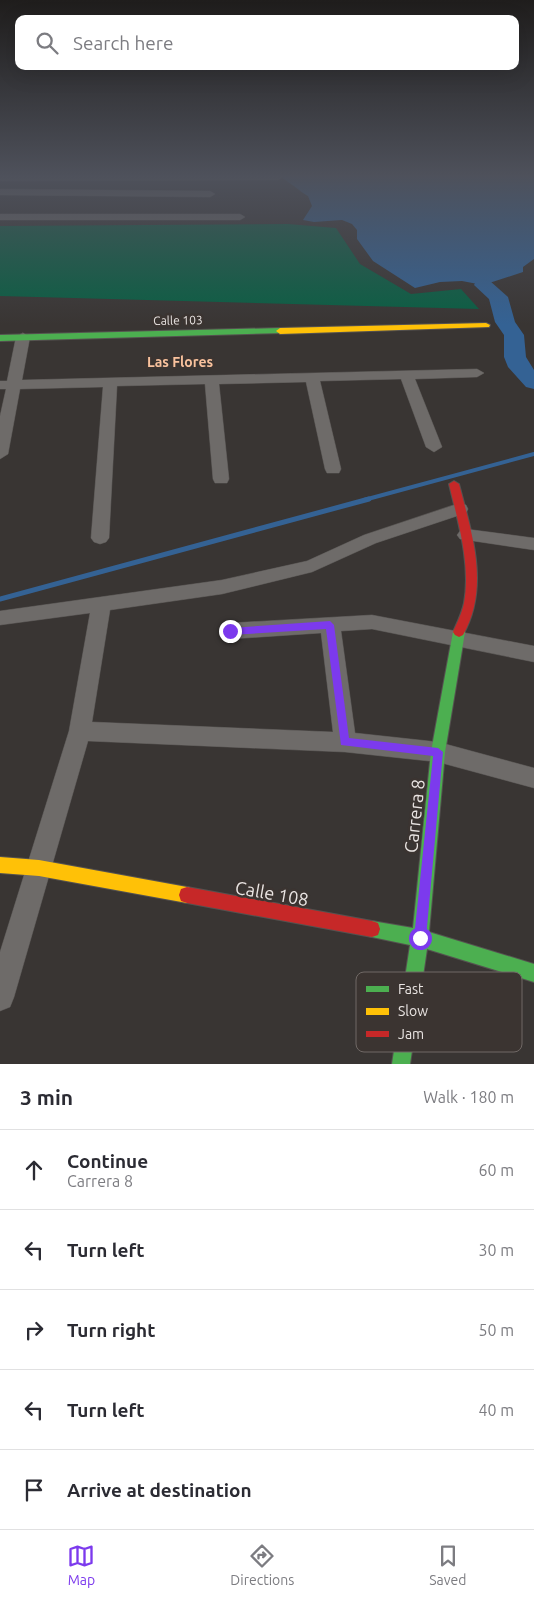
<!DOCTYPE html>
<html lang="en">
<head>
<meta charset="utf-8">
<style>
  body { margin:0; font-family:Ubuntu,sans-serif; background:#f7f7f7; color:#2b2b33 }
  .stop { position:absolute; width:15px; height:15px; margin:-11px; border:4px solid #7c3aed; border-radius:50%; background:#fff }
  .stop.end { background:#7c3aed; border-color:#fff; box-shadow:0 1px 5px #0008 }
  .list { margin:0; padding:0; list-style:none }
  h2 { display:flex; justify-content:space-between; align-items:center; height:65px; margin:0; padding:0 20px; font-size:21px }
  h2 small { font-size:16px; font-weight:400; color:#7c7c81 }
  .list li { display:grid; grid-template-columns:32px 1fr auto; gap:15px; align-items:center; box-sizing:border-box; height:80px; padding:0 20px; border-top:1px solid #e1e1e2 }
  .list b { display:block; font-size:19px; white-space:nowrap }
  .list p { margin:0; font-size:16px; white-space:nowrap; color:#7c7c81 }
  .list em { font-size:16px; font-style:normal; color:#7c7c81 }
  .icon { flex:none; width:28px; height:28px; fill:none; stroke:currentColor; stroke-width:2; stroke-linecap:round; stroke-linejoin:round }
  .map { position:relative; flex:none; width:534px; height:1064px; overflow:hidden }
  .search { position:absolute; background:#fff; box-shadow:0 5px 20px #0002; left:15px; right:15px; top:15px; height:55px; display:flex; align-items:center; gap:12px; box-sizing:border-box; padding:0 18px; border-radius:10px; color:#7c7c81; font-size:19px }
  .sheet { height:465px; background:#fff }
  nav { display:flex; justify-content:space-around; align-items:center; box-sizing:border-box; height:70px; border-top:1px solid #e1e1e2; background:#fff; font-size:14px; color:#7c7c81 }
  nav a { display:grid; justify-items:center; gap:2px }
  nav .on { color:#7c3aed }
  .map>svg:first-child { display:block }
  .green { fill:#095f43 }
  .water { fill:#346294 }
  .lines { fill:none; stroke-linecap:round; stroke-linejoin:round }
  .stream-far1 { stroke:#346294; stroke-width:4 }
  .stream { stroke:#346294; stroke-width:5 }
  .river { fill:#346294; fill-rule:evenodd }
  .street-casing { stroke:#555250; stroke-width:1 }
  .fast-casing { stroke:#555250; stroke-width:2 }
  .slow-casing { stroke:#555250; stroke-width:2 }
  .jam-casing { stroke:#555250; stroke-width:2 }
  .street { fill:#6e6b69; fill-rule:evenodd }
  .fast { fill:#4caf50; fill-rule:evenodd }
  .slow { fill:#ffc107; fill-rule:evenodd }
  .jam { fill:#c62828; fill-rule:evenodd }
  .route { fill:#7c3aed }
  .labels { text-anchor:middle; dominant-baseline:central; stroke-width:5; stroke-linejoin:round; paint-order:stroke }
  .far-street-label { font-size:12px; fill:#eae5e3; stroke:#3b3431 }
  .far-neighbourhood-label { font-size:14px; font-weight:bold; fill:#f9c29d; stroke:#3b3431 }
  .near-street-label { font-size:18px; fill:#eae5e3; stroke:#3b3431 }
  .key { fill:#3b3431; stroke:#706966; stroke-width:1 }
  .key-label { font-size:14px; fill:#eae5e3 }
</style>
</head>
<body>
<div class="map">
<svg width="534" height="1064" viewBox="0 0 534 1064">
  <rect width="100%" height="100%" fill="#393533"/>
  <!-- green -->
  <path class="green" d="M 288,224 L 336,228 L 360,264 L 411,294 L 461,289 L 479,309 L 0,296 L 0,226 Z"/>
  <!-- water -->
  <path class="water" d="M 277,176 L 534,176 L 534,259 L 523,267 L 523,272 L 483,285 L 462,281 L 440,282 L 415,288 L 373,261 L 357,239 L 357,230 L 352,224 L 342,220 L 314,222 L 303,220 L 312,206 L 308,196 C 299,191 284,177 277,176 Z"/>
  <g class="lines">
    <!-- stream-far1 -->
    <path class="stream-far1" d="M 364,500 L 534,454"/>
    <!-- stream -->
    <path class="stream" d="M 0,599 L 369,499"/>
    <!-- river -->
    <path class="river" d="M 483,279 L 490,281 L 508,297 L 515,322 L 524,335 L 526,357 L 534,370 L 534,389 L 526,387 L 508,367 L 504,357 L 504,335 L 495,322 L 489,299 L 474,285 L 476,281 Z"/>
    <!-- street casing -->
    <g class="street-casing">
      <g id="street">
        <path d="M 0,176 L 282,176 L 283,177 L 278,180 L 0,181 Z"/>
        <path d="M 0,189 L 210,191 L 215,194 L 210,197 L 0,195 Z"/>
        <path d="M 0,214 L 240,214 L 245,217 L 240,220 L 0,220 Z"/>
        <path d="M 23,333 L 30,337 L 22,380 L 477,369 L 484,373 L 477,377 L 415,379 L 442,447 L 434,452 L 426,447 L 401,379 L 320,381 L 341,469 L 339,473 L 327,473 L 325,469 L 306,382 L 219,384 L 229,479 L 227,483 L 215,483 L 213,479 L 205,384 L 117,386 L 109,538 L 106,542 L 100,544 L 94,542 L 91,538 L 103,387 L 20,389 L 8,454 L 0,459 L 0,416 L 6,389 L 0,389 L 0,381 L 7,381 L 16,337 Z"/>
        <path d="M 460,503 L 466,505 L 468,509 L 466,513 L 376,543 L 312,572 L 222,594 L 110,610 L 92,722 L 333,732 L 321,633 L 230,639 L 223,636 L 220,631 L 223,626 L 230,623 L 372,615 L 534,646 L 534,662 L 372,629 L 341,631 L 355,733 L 438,742 L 534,768 L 534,788 L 438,762 L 345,752 L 88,741 L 14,997 L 10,1007 L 0,1011 L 0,952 L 69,731 L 90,613 L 0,625 L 0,611 L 222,580 L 307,561 L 364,535 Z"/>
        <path d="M 466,529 L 534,538 L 534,550 L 460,539 L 457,535 L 460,531 Z"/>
      </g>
    </g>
    <!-- fast casing -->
    <g class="fast-casing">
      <g id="fast">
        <path d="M 280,328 L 283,329 L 283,333 L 0,341 L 0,335 Z"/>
        <path d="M 459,627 L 463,629 L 465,632 L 445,752 L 429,932 L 534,964 L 534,982 L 427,949 L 410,1064 L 392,1064 L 410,945 L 372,937 L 366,935 L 364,929 L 366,923 L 372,921 L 413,928 L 431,752 L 453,632 L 455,629 Z"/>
      </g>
    </g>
    <!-- slow casing -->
    <g class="slow-casing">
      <g id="slow">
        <path d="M 486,323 L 490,325 L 489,327 L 280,334 L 276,331 L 280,328 Z"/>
        <path d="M 0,857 L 39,860 L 187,887 L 193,889 L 195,895 L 193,901 L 187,903 L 39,876 L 0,873 Z"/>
      </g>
    </g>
    <!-- jam casing -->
    <g class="jam-casing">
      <g id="jam">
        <path d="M 454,481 L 459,484 C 472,534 490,587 463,635 L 459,637 L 455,635 L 453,632 C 457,623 462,613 464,603 C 471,564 458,522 449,484 Z"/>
        <path d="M 187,887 L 372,921 L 378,923 L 380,929 L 378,935 L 372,937 L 187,903 L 181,901 L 179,895 L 181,889 Z"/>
      </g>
    </g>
    <!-- street -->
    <use href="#street" class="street"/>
    <!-- fast -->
    <use href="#fast" class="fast"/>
    <!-- slow -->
    <use href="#slow" class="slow"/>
    <!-- jam -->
    <use href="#jam" class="jam"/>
  </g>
  <!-- sky -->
  <linearGradient id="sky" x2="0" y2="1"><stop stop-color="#1f1d1c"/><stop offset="0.54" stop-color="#4e515b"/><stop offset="1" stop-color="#4e515b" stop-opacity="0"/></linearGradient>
  <rect width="534" height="325" fill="url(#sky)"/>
  <!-- route -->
  <path class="route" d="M 330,621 L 334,625 L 349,738 L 438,748 L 443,752 L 426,938 L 424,942 L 420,944 L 416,942 L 414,938 L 433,756 L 341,745 L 326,629 L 230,635 L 226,631 L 230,628 Z"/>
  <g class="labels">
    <!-- far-street labels -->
    <g class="far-street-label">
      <text transform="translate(178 320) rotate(-1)">Calle 103</text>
    </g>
    <!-- far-neighbourhood labels -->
    <g class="far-neighbourhood-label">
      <text x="180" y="362">Las Flores</text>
    </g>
    <!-- near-street labels -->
    <g class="near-street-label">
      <text transform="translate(414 816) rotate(-84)">Carrera 8</text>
      <text transform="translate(272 893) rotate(10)">Calle 108</text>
    </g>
  </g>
  <!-- legend -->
  <rect x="356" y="972" width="166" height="80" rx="8" class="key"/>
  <rect x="366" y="986" width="23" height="6" fill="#4caf50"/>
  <rect x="366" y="1008" width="23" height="7" fill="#ffc107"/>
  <rect x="366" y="1031" width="23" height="6" fill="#c62828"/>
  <g class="key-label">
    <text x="398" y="994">Fast</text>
    <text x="398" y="1016">Slow</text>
    <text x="398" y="1039">Jam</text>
  </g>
</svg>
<div class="stop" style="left:420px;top:938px"></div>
<div class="stop end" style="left:230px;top:631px"></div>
<div class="search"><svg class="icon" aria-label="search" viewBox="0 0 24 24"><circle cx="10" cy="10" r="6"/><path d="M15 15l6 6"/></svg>Search here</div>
</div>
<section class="sheet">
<h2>3 min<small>Walk · 180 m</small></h2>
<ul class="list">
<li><svg class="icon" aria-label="ahead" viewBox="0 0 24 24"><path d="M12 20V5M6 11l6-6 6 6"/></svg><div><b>Continue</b><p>Carrera 8</p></div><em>60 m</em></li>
<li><svg class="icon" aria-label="left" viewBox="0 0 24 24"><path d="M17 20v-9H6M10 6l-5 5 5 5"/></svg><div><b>Turn left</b></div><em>30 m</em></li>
<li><svg class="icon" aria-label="right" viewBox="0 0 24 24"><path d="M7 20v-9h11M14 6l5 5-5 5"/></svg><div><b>Turn right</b></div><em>50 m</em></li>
<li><svg class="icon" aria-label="left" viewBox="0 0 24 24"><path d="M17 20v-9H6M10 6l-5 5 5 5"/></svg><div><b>Turn left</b></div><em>40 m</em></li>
<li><svg class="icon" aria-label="arrive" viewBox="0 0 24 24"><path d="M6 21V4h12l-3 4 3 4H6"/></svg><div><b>Arrive at destination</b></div></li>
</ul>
</section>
<nav>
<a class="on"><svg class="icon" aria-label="map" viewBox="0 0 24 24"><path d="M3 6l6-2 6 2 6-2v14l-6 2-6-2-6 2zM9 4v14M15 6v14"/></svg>Map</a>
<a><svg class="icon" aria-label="directions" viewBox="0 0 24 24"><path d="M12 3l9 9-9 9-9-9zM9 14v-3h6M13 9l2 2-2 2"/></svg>Directions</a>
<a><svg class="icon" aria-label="saved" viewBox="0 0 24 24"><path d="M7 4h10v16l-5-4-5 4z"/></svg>Saved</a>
</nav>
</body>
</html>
